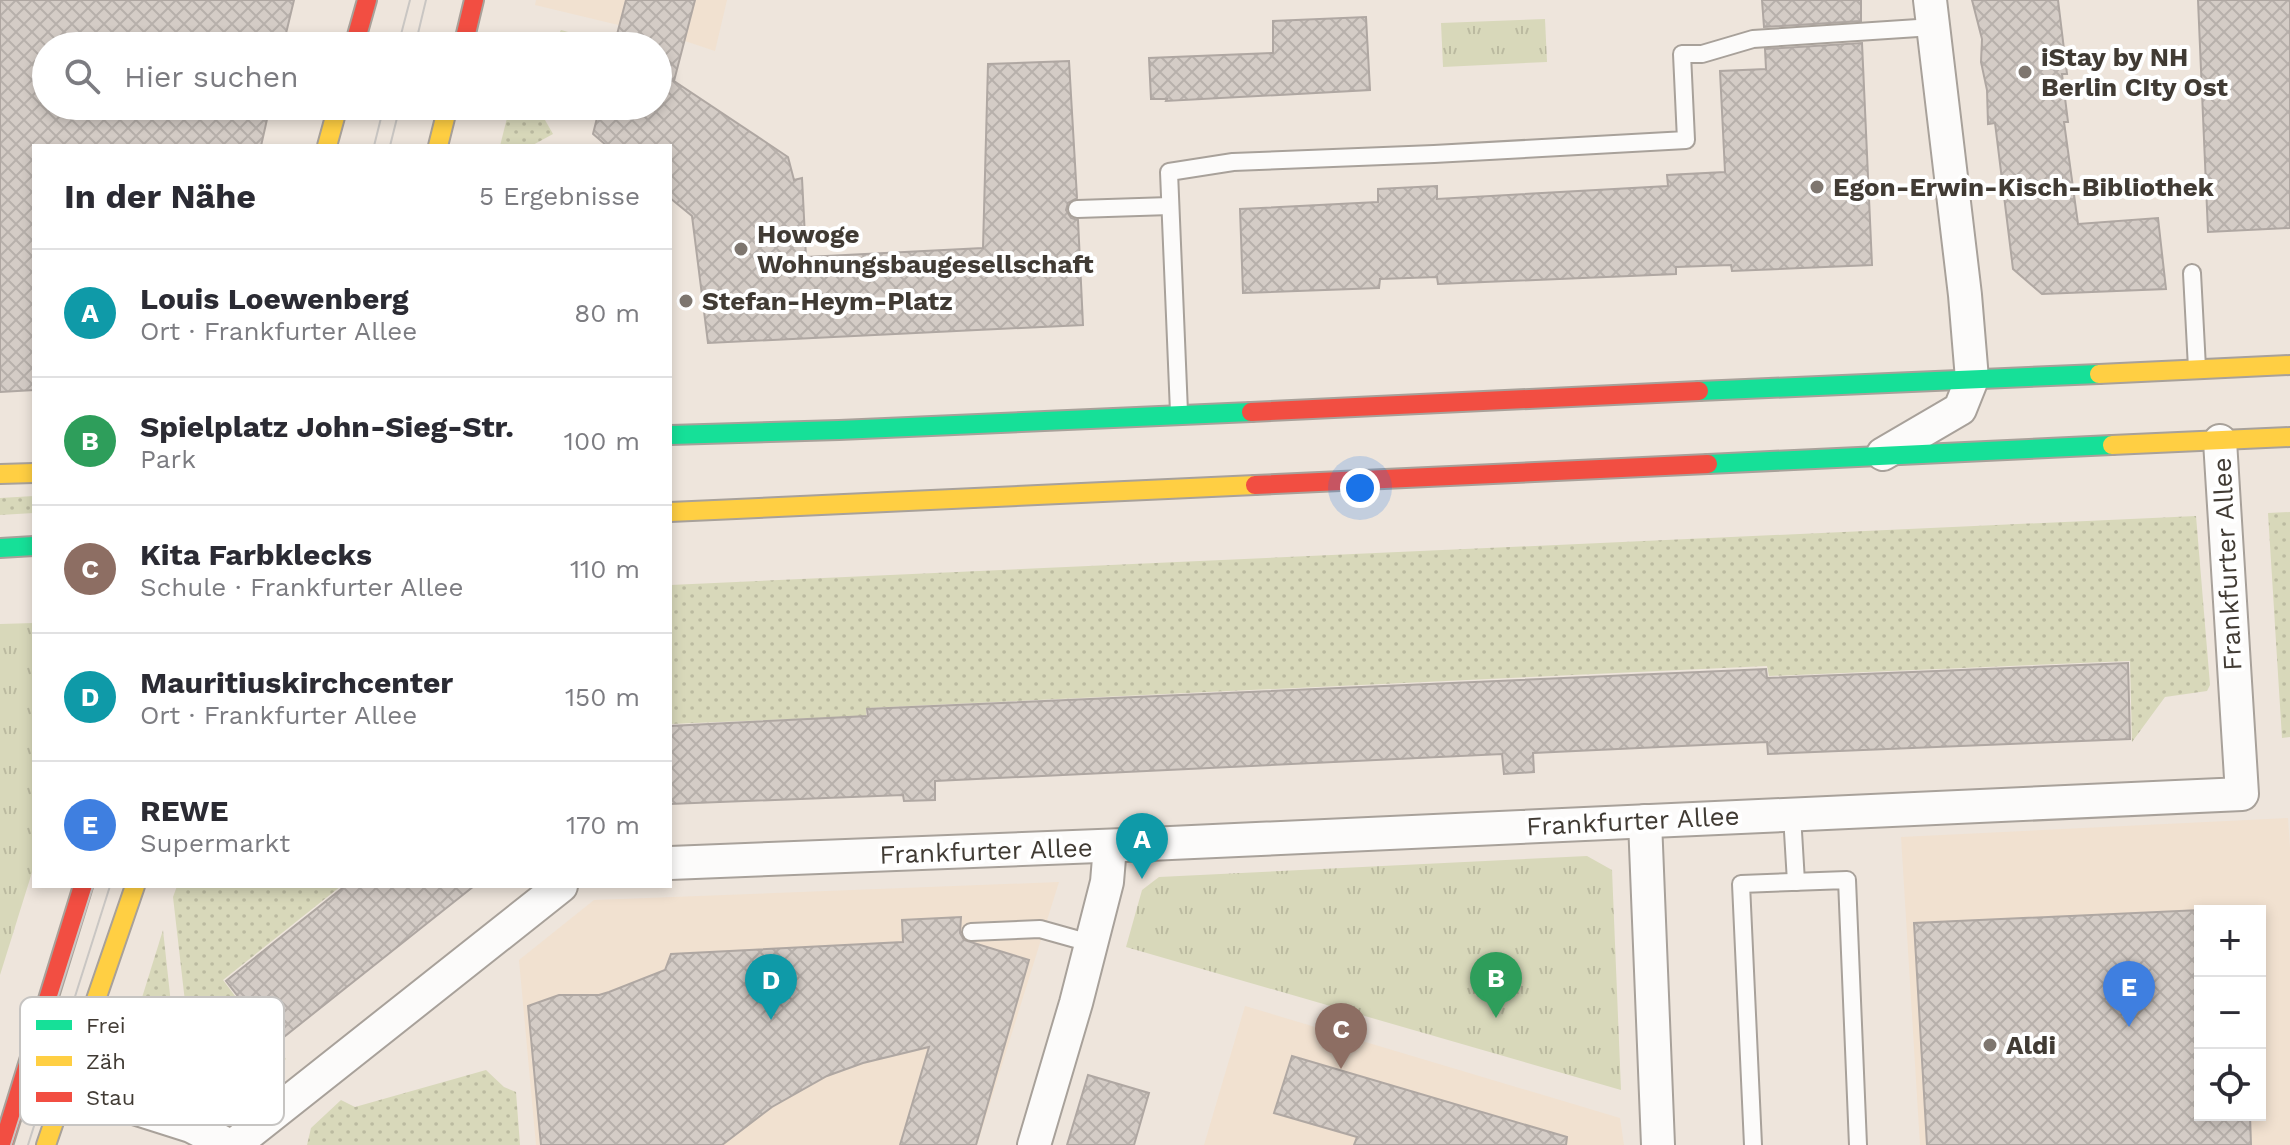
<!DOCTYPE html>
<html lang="de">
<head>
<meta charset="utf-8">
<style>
  body { margin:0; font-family:"Work Sans",sans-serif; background:#f2f2f3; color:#2b2b33 }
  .controls { position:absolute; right:24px; bottom:24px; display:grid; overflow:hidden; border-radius:0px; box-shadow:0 4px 12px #0003 }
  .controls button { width:72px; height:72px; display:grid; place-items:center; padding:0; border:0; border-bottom:2px solid #e1e1e2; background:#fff; color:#2b2b33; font:40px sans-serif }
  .you { position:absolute; left:1360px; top:488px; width:28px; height:28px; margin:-20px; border:6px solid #fff; border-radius:50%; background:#1a73e8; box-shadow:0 0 0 12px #1a73e833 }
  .badge { display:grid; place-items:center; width:52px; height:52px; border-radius:50%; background:#ea580c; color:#fff; font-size:26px; font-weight:700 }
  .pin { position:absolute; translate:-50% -66px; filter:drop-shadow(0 2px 4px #0008) }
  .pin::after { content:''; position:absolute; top:42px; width:28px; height:24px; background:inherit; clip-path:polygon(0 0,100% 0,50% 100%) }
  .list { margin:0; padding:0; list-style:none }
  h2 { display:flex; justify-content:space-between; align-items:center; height:104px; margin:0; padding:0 32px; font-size:34px }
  h2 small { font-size:26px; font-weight:400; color:#7c7c81 }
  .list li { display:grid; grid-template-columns:52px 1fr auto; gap:24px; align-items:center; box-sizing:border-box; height:128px; padding:0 32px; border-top:2px solid #e1e1e2 }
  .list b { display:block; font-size:30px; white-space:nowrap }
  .list p { margin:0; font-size:26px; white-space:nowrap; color:#7c7c81 }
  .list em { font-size:26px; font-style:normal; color:#7c7c81 }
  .icon { flex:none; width:44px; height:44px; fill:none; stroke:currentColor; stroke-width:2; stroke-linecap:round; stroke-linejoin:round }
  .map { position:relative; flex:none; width:2290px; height:1145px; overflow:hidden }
  .search { position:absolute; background:#fff; box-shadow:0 4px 12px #0003; left:32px; top:32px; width:640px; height:88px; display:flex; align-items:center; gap:20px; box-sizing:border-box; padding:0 28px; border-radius:44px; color:#7c7c81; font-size:30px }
  .panel { position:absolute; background:#fff; box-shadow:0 4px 12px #0003; left:32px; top:144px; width:640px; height:744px; border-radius:0px }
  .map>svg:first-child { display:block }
  .built { fill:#f1e1d0; fill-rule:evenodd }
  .grass { fill:url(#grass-dots) }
  .park { fill:url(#park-tufts) }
  .building { fill:url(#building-cross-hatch); stroke:#afa7a2; stroke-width:2 }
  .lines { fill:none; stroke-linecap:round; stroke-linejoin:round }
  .lane-casing { stroke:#a8a19a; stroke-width:20 }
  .street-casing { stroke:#a8a19a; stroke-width:36 }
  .fast-casing { stroke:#a8a19a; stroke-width:22 }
  .slow-casing { stroke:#a8a19a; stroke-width:22 }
  .jam-casing { stroke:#a8a19a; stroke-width:22 }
  .lane { stroke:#fcfbfa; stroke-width:16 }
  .street { stroke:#fcfbfa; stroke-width:32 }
  .fast { stroke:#16e098; stroke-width:18 }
  .slow { stroke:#ffcf43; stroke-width:18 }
  .jam { stroke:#f24e42; stroke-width:18 }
  .tram { stroke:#c9c6c3; stroke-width:2 }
  .poi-dot { fill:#7e766f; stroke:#fff; stroke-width:3 }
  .labels { text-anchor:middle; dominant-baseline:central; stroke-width:8; stroke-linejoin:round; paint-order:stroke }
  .poi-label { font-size:26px; font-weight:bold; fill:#413b34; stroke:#fff; text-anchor:start }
  .street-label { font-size:26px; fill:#413b34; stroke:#fff }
  .key { fill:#fff; stroke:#c6c4c2; stroke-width:2 }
  .key-label { font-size:22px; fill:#413b34 }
</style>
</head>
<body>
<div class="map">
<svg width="2290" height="1145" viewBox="0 0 2290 1145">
  <defs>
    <pattern id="grass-dots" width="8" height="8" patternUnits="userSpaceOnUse" patternTransform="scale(2)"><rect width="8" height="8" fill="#d8d8ba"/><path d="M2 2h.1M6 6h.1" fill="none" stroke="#bbbaa0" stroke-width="1.8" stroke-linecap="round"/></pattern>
    <pattern id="park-tufts" width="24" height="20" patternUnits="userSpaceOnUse" patternTransform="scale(2)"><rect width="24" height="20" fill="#d8d8ba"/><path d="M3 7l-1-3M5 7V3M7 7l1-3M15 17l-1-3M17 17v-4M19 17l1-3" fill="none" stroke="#bbbaa0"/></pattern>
    <pattern id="building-cross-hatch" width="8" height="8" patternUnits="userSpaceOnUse" patternTransform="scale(2)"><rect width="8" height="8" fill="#d4ccc6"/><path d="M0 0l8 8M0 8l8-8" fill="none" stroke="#b7b0ab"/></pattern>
  </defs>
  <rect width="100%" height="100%" fill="#eee5dc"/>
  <!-- built -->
  <g class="built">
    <path d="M 536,0 L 727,0 L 715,51 L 685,41 L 535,5 Z"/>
    <path d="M 2288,818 L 2290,848 L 2290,1145 L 1920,1145 L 1901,837 ZM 2200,911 L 2260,911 L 2260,1115 L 2200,1115 Z"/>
    <path d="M 1059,882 L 977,1145 L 536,1145 L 519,960 L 594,900 Z"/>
    <path d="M 1245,1006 L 1620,1118 L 1624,1145 L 1204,1145 Z"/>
  </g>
  <!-- grass -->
  <g class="grass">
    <path d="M 561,30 L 593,39 L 592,46 L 552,46 Z"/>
    <path d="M 510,106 L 537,106 L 553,134 L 531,146 L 500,146 Z"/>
    <path d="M 34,496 L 34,513 L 0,515 L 0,498 Z"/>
    <path d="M 2290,512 L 2290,737 L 2282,738 L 2268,513 Z"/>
    <path d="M 2196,516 L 2210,685 L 2207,691 L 2165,697 L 2132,742 L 2130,661 L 1769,676 L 1767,666 L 867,708 L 866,716 L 670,724 L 670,585 Z"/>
    <path d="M 177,886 L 341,886 L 223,980 L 272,1045 L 275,1044 L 286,1059 L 242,1096 L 218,1095 L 195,1089 L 173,897 Z"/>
    <path d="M 163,930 L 180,1087 L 133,1072 L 123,1059 Z"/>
    <path d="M 486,1070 L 504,1087 L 516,1092 L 520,1145 L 307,1145 L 311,1128 L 341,1100 L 355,1107 Z"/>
  </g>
  <!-- park -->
  <g class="park">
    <path d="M 1545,19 L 1547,62 L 1443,67 L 1441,23 Z"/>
    <path d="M 34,623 L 34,866 L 0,975 L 0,624 Z"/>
    <path d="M 1587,856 L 1612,870 L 1621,1090 L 1126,947 L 1142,890 L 1159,877 Z"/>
  </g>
  <!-- building -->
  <g class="building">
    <path d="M 0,0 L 294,0 L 283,46 L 46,46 L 46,106 L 270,106 L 261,146 L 34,146 L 34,390 L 0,392 Z"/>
    <path d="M 626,0 L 695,0 L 674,81 L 788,157 L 794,180 L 802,178 L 806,257 L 983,248 L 988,64 L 1069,61 L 1077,198 L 1068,203 L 1066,210 L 1071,218 L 1078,220 L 1083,325 L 708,343 L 692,216 L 670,198 L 670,146 L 607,146 L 593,134 L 600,106 L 658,106 L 658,46 L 614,46 Z"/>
    <path d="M 1762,0 L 1861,0 L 1861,21 L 1764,27 Z"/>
    <path d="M 1972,0 L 2058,0 L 2067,74 L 2062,74 L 2068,122 L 2064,122 L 2078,224 L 2158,218 L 2166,289 L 2042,294 L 2013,269 L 1995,123 L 1988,124 L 1987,90 L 1981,62 L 1982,39 Z"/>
    <path d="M 2198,0 L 2290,0 L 2290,228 L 2208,232 Z"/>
    <path d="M 1366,17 L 1370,90 L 1166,101 L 1167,99 L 1151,99 L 1149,58 L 1273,53 L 1273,21 Z"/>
    <path d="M 1862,43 L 1872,265 L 1732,271 L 1731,265 L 1676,267 L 1676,274 L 1438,284 L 1437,277 L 1380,279 L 1379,288 L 1243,293 L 1240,209 L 1378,202 L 1378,189 L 1437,186 L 1437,199 L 1668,186 L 1667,175 L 1725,172 L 1720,71 L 1766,69 L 1765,49 Z"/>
    <path d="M 2128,663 L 2130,739 L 1768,754 L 1767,742 L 1533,753 L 1534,772 L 1504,774 L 1502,754 L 935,781 L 935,800 L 904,801 L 903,795 L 670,804 L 670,726 L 868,716 L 867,709 L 1766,669 L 1767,678 Z"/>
    <path d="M 345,886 L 474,886 L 275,1044 L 226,981 Z"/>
    <path d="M 2200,910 L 2200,1115 L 2250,1115 L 2251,1145 L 1927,1145 L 1914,923 Z"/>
    <path d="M 961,917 L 960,933 L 964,940 L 1029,960 L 976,1145 L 900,1145 L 929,1047 L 863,1063 L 827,1076 L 772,1107 L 722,1145 L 541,1145 L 528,1006 L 559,995 L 599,995 L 609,992 L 665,970 L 671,954 L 903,942 L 902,920 Z"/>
    <path d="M 1292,1056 L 1567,1137 L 1566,1145 L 1354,1145 L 1357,1137 L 1274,1113 Z"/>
    <path d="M 1088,1075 L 1149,1093 L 1134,1145 L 1067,1145 Z"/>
  </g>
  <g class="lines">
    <!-- lane casing -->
    <g class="lane-casing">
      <g id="lane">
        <path d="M 1077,209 L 1170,206"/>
        <path d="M 2192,273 L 2197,368"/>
        <path d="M 1179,412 L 1169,172 L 1233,162 L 1434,154 L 1686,140 L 1682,54 L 1702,54 L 1753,39 L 1933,27"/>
        <path d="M 1792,815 L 1796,882"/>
        <path d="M 971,932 L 1040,929 L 1090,943"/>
        <path d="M 1753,1145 L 1741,884 L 1847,880 L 1858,1145"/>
      </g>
    </g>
    <!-- street casing -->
    <g class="street-casing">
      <g id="street">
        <path d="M 1883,454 L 1960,409 L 1972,379 L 1965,295 L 1930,0"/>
        <path d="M 1645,821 L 1658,1145"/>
        <path d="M 670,863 L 1149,844 L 2242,794 L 2220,441"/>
        <path d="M 65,1086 L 191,1126 L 228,1145"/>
        <path d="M 234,1145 L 561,886"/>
        <path d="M 1034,1145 L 1076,1003 L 1107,882 L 1110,846"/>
      </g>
    </g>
    <!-- fast casing -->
    <g class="fast-casing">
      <g id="fast">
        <path d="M 1699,391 L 2099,374"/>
        <path d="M 670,435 L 839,430 L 1251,412"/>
        <path d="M 1708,464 L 2112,445"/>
        <path d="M 0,548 L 34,546"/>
      </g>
    </g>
    <!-- slow casing -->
    <g class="slow-casing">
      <g id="slow">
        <path d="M 327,146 L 338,106"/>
        <path d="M 438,146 L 448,106"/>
        <path d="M 2099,374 L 2290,365"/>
        <path d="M 2112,445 L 2290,437"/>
        <path d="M 0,474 L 34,473"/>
        <path d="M 670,512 L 1255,485"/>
        <path d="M 46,1145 L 135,886"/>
      </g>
    </g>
    <!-- jam casing -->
    <g class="jam-casing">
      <g id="jam">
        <path d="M 354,46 L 367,0"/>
        <path d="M 463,46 L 474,0"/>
        <path d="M 1251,412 L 1699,391"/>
        <path d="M 1255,485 L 1708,464"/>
        <path d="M 3,1145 L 83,886"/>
      </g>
    </g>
    <!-- lane -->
    <use href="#lane" class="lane"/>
    <!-- street -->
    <use href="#street" class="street"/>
    <!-- fast -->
    <use href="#fast" class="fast"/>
    <!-- slow -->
    <use href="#slow" class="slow"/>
    <!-- jam -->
    <use href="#jam" class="jam"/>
    <!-- tram -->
    <g class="tram">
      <path d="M 398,46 L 410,0"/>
      <path d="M 415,46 L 426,0"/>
      <path d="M 374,146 L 384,106"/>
      <path d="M 390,146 L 400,106"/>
      <path d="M 11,1145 L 93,886"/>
      <path d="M 28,1145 L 110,886"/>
    </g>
  </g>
  <!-- markers -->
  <g class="poi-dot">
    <circle cx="2025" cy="72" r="8"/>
    <circle cx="1817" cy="187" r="8"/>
    <circle cx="741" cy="249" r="8"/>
    <circle cx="686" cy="301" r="8"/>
    <circle cx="1990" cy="1045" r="8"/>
  </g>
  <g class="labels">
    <!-- poi labels -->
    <g class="poi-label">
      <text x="2041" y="57">iStay by NH<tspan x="2041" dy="30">Berlin CIty Ost</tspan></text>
      <text x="1833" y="187">Egon-Erwin-Kisch-Bibliothek</text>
      <text x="757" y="234">Howoge<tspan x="757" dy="30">Wohnungsbaugesellschaft</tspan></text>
      <text x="702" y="301">Stefan-Heym-Platz</text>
      <text x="2006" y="1045">Aldi</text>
    </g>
    <!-- street labels -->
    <g class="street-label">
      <text transform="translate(2227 564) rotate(-93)">Frankfurter Allee</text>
      <text transform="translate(1633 821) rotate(-3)">Frankfurter Allee</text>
      <text transform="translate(986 851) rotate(-2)">Frankfurter Allee</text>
    </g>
  </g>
  <!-- legend -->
  <rect x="20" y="997" width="264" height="128" rx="12" class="key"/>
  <rect x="36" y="1020" width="36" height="10" fill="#16e098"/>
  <rect x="36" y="1056" width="36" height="10" fill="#ffcf43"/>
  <rect x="36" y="1092" width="36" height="10" fill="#f24e42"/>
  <g class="key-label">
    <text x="86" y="1033">Frei</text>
    <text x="86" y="1069">Zäh</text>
    <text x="86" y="1105">Stau</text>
  </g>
</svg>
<div class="controls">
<button>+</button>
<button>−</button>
<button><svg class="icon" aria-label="locate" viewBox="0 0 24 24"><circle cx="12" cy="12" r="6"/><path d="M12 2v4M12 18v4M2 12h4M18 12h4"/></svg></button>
</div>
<div class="you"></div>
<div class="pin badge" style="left:1142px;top:879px;background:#0f9aa8">A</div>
<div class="pin badge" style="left:1496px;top:1018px;background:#2e9e5b">B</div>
<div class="pin badge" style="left:1341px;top:1069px;background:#8d6e63">C</div>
<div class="pin badge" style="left:771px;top:1020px;background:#0f9aa8">D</div>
<div class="pin badge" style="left:2129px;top:1027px;background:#3f7fe0">E</div>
<div class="search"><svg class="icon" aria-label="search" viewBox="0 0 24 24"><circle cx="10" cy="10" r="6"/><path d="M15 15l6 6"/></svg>Hier suchen</div>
<section class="panel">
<h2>In der Nähe<small>5 Ergebnisse</small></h2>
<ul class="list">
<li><span class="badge" style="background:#0f9aa8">A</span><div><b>Louis Loewenberg</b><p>Ort · Frankfurter Allee</p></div><em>80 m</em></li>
<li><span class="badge" style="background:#2e9e5b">B</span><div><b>Spielplatz John-Sieg-Str.</b><p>Park</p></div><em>100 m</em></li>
<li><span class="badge" style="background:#8d6e63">C</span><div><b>Kita Farbklecks</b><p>Schule · Frankfurter Allee</p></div><em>110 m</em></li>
<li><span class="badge" style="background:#0f9aa8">D</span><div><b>Mauritiuskirchcenter</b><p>Ort · Frankfurter Allee</p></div><em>150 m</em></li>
<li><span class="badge" style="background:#3f7fe0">E</span><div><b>REWE</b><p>Supermarkt</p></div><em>170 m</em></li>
</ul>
</section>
</div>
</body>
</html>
